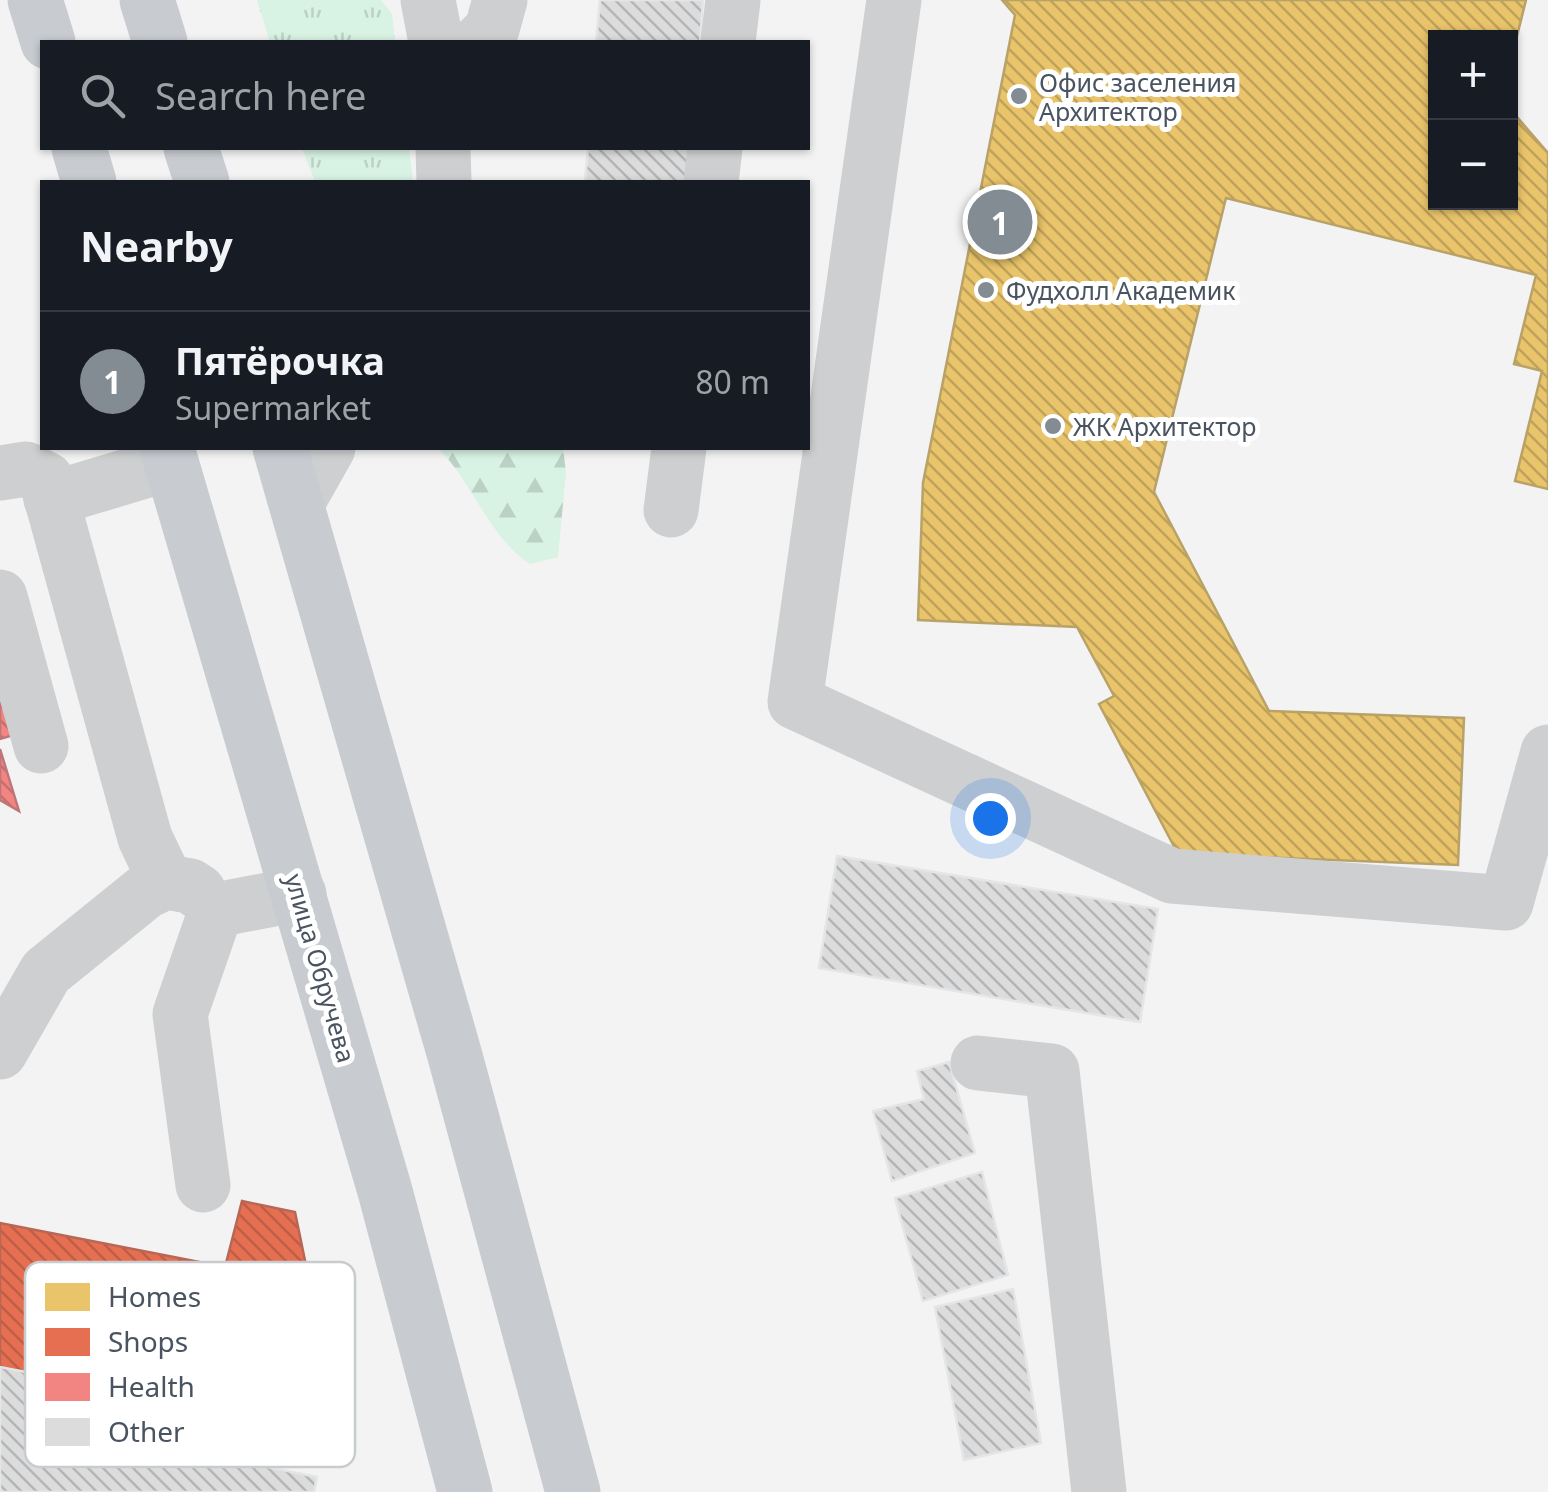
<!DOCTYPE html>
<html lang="en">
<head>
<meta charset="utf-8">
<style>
  body { margin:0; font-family:"Noto Sans",sans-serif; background:#20242c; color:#f1f3f6 }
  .controls { position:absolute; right:30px; top:30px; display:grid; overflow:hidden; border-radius:0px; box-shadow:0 2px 8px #0004 }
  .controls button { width:90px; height:90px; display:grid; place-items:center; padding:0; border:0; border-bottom:2px solid #363941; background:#171b24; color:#f1f3f6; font:50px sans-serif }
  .you { position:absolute; left:990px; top:818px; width:35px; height:35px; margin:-25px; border:8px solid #fff; border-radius:50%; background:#1a73e8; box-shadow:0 0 0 15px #1a73e833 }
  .badge { display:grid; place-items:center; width:65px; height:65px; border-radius:50%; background:#848c93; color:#fff; font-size:32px; font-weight:700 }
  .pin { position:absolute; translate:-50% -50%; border:5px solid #fff; box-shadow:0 2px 10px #0006 }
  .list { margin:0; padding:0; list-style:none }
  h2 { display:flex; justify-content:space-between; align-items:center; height:130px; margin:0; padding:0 40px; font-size:42px }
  h2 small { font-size:32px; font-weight:400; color:#9ea1a6 }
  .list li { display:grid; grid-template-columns:65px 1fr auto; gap:30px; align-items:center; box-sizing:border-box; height:140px; padding:0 40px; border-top:2px solid #363941 }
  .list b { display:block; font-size:38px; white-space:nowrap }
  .list p { margin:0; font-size:32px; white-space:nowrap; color:#9ea1a6 }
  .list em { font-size:32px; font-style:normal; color:#9ea1a6 }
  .icon { flex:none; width:55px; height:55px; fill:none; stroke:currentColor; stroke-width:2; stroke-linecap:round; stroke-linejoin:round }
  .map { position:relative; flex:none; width:1548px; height:1492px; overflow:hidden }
  .search { position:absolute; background:#171b24; box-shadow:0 2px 8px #0004; left:40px; top:40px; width:770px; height:110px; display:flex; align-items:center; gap:25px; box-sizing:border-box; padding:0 35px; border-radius:0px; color:#9ea1a6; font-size:38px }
  .panel { position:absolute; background:#171b24; box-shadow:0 2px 8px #0004; left:40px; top:180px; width:770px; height:270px; border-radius:0px }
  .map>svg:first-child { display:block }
  .grass { fill:url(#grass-tufts) }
  .forest { fill:url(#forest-firs) }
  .homes { fill:url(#homes-back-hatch); stroke:#b9a267; stroke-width:2.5 }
  .shops { fill:url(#shops-back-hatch); stroke:#b86756; stroke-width:2.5 }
  .health { fill:url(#health-back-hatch); stroke:#bf7678; stroke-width:2.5 }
  .building { fill:url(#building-back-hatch); stroke:#e4e5e6; stroke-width:2.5 }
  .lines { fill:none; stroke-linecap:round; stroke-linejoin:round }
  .minor { stroke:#cdcfd1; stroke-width:55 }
  .major { stroke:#c8ccd0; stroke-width:55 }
  .poi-dot { fill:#848c93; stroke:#fff; stroke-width:4 }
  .labels { text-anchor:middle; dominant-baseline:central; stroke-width:10; stroke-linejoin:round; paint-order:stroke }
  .poi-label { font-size:25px; fill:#495460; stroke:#fff; text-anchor:start }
  .street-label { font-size:25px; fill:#495460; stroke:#fff }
  .key { fill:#fff; stroke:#c8cccf; stroke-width:2.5 }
  .key-label { font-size:28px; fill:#495460 }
</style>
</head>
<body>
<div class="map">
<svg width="1548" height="1492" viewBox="0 0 1548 1492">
  <defs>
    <pattern id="grass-tufts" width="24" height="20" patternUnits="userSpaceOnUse" patternTransform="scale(2.5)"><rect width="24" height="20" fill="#d8f2e3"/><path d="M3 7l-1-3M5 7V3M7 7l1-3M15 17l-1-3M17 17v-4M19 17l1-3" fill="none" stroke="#bbd1c5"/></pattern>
    <pattern id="forest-firs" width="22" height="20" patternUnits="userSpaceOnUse" patternTransform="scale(2.5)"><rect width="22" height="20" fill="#d8f2e3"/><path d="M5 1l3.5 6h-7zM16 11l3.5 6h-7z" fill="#bbd1c5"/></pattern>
    <pattern id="homes-back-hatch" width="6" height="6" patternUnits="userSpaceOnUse" patternTransform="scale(2.5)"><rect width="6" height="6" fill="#e9c46a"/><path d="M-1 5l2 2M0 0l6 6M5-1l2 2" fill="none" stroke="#bfa25b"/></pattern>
    <pattern id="shops-back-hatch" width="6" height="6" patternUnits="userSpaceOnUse" patternTransform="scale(2.5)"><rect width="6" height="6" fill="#e76f51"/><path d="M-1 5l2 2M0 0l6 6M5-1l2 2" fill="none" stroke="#bd5e47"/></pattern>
    <pattern id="health-back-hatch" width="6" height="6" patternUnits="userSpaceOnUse" patternTransform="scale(2.5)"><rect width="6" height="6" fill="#f28482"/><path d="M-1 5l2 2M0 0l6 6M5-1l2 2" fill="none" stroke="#c66f6e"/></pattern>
    <pattern id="building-back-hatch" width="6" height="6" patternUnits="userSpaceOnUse" patternTransform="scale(2.5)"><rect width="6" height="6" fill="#dcdcdd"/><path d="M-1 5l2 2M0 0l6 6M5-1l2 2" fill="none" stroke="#b4b5b7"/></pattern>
  </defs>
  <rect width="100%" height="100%" fill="#f3f3f3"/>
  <!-- grass -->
  <g class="grass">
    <path d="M 257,0 L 381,0 L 392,14 L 395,42 L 270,42 Z"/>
    <path d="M 302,148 L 409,148 L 413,182 L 315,182 Z"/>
  </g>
  <!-- forest -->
  <path class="forest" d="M 438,448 L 563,448 L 566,472 L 558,557 L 530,564 C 487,535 474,484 438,448 Z"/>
  <!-- homes -->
  <path class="homes" d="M 1002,0 L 1526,0 L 1510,64 L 1510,38 L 1436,38 L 1436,202 L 1510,202 L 1510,109 L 1548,153 L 1548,489 L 1515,481 L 1542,371 L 1514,364 L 1536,275 L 1226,198 L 1154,492 L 1269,711 L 1464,718 L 1458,865 L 1178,854 L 1099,704 L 1114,696 L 1077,627 L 918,620 L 923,483 L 1015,15 Z"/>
  <!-- shops -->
  <path class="shops" d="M 242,1201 L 295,1212 L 323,1348 L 217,1323 L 200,1406 L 0,1367 L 0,1223 L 225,1267 Z"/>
  <!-- health -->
  <g class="health">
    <path d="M 0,664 L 21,733 L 0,739 Z"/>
    <path d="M 0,749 L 19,811 L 0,800 Z"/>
  </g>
  <!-- building -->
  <g class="building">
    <path d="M 600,0 L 703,0 L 700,42 L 596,42 Z"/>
    <path d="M 588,148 L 692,148 L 689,182 L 585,182 Z"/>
    <path d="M 837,856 L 1158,909 L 1140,1022 L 819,968 Z"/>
    <path d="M 949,1062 L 975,1153 L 892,1181 L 873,1111 L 924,1099 L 917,1071 Z"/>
    <path d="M 982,1172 L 1008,1275 L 923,1301 L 895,1198 Z"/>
    <path d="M 1013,1289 L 1041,1443 L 964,1460 L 935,1307 Z"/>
    <path d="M 0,1367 L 200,1406 L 208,1369 L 278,1383 L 263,1466 L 317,1477 L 314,1492 L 0,1492 Z"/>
  </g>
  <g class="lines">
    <!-- minor -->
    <g class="minor">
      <path d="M 428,0 L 436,42"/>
      <path d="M 894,0 L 795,702 L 1172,876 L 1506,903 L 1548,752"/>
      <path d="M 479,42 L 492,29 L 500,0"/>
      <path d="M 728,42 L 733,0"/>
      <path d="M 443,148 L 444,182"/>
      <path d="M 711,182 L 715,148"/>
      <path d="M 0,473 L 26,469 L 46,479 L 145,838 L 166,882"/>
      <path d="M 51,499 L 171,463"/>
      <path d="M 297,503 L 328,448"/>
      <path d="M 671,510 L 679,448"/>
      <path d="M 0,597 L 41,746"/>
      <path d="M 0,1052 L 46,972 L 145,892 L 166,882 L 190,886 L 199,892"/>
      <path d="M 978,1063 L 1052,1071 L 1099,1492"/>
      <path d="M 203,1185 L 180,1014 L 214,916 L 221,909 L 299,894"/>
    </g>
    <!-- major -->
    <g class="major">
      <path d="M 35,0 L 48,42"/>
      <path d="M 147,0 L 160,42"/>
      <path d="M 79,148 L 89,182"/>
      <path d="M 191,148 L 202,182"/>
      <path d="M 167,448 L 385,1191 L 465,1492"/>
      <path d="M 280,448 L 455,1056 L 573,1492"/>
    </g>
  </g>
  <!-- markers -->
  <g class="poi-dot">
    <circle cx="1019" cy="96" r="10"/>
    <circle cx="986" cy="290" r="10"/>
    <circle cx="1053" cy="426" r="10"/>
  </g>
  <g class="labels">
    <!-- poi labels -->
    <g class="poi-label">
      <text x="1039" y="82">Офис заселения<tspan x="1039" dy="29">Архитектор</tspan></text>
      <text x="1006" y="290">Фудхолл Академик</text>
      <text x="1073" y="426">ЖК Архитектор</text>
    </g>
    <!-- street labels -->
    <g class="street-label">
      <text transform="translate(321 968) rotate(74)">улица Обручева</text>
    </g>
  </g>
  <!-- legend -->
  <rect x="25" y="1262" width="330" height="205" rx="15" class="key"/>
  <rect x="45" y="1283" width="45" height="28" fill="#e9c46a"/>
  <rect x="45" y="1328" width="45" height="28" fill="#e76f51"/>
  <rect x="45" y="1373" width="45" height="28" fill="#f28482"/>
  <rect x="45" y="1418" width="45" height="28" fill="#dcdcdd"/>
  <g class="key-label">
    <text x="108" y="1307">Homes</text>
    <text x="108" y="1352">Shops</text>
    <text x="108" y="1397">Health</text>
    <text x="108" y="1442">Other</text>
  </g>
</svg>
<div class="controls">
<button>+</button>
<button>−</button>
</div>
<div class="you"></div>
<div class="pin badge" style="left:1000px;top:222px">1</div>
<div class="search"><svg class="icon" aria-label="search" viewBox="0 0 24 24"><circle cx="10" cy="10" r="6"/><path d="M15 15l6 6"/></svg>Search here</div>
<section class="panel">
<h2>Nearby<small></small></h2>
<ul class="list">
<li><span class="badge">1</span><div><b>Пятёрочка</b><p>Supermarket</p></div><em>80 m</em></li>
</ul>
</section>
</div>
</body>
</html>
